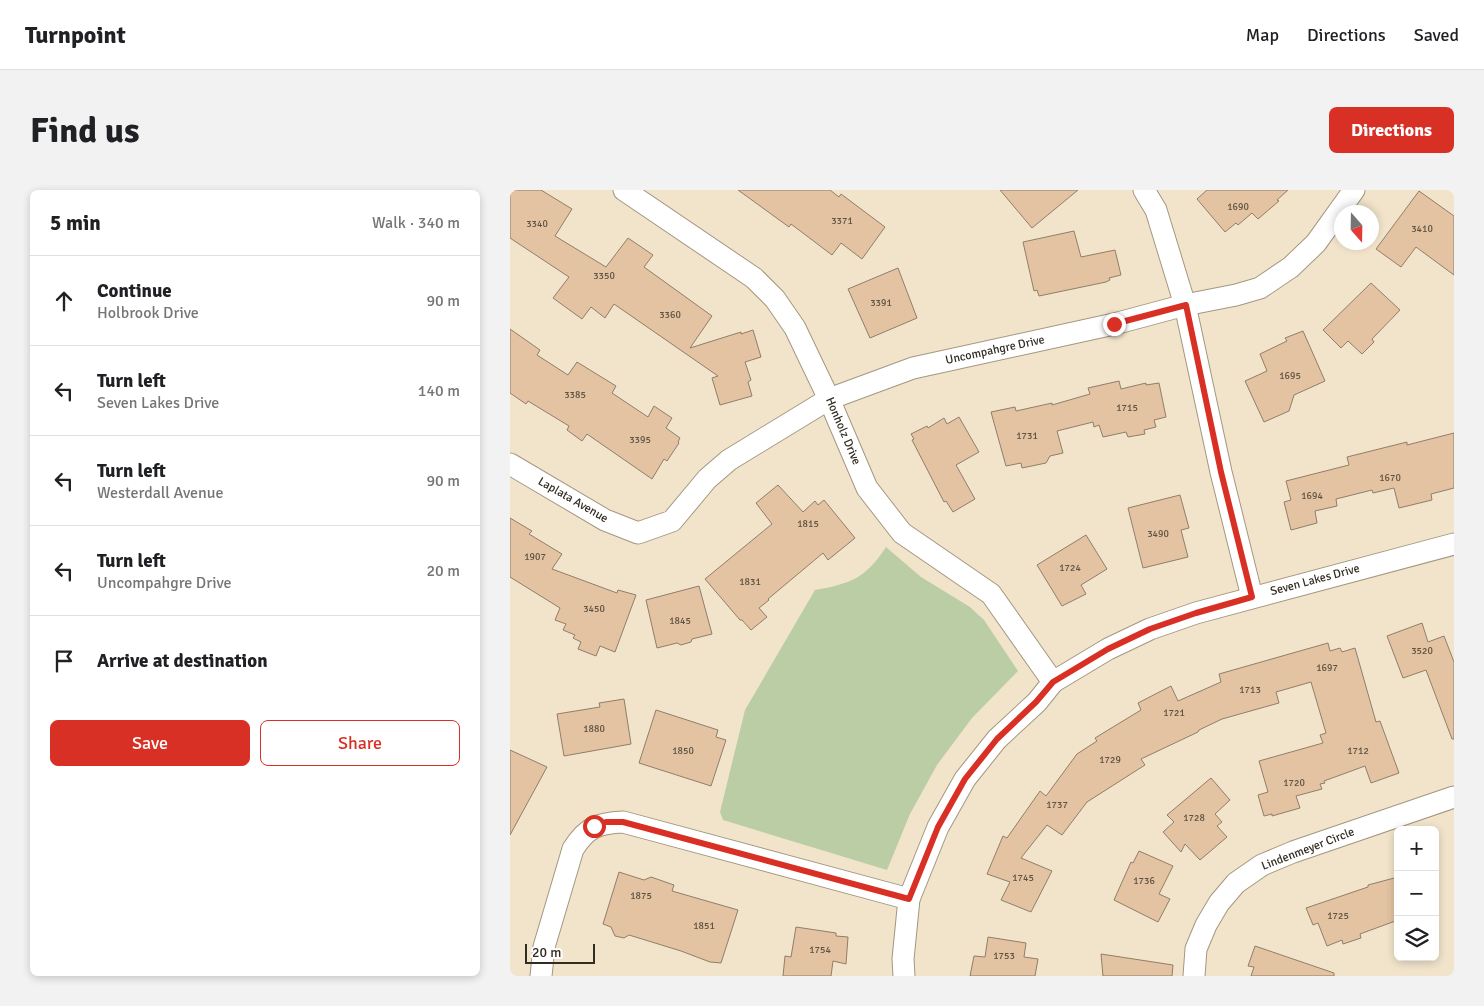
<!DOCTYPE html>
<html lang="en">
<head>
<meta charset="utf-8">
<style>
  body { margin:0; font-family:Signika,sans-serif; background:#f2f2f2; color:#202124 }
  .controls { position:absolute; right:15px; bottom:15px; display:grid; overflow:hidden; border-radius:8px; box-shadow:0 2px 8px #0003 }
  .controls button { width:45px; height:45px; display:grid; place-items:center; padding:0; border:0; border-bottom:1px solid #e0e0e0; background:#fff; color:#202124; font:25px sans-serif }
  .compass { position:absolute; left:824px; top:15px; width:45px; height:45px; border-radius:50%; background:#fff; box-shadow:0 2px 8px #0003; rotate:160deg }
  .scale { position:absolute; left:15px; bottom:12px; width:70px; box-sizing:border-box; padding-left:5px; border:2px solid #322d23; border-top:0; font-size:14px; line-height:18px; white-space:nowrap; color:#322d23; -webkit-text-stroke:4px #fff; paint-order:stroke }
  .stop { position:absolute; width:15px; height:15px; margin:-11px; border:4px solid #d93025; border-radius:50%; background:#fff }
  .stop.end { background:#d93025; border-color:#fff; box-shadow:0 1px 5px #0008 }
  .list { margin:0; padding:0; list-style:none }
  h2 { display:flex; justify-content:space-between; align-items:center; height:65px; margin:0; padding:0 20px; font-size:21px }
  h2 small { font-size:16px; font-weight:400; color:#757577 }
  .list li { display:grid; grid-template-columns:32px 1fr auto; gap:15px; align-items:center; box-sizing:border-box; height:90px; padding:0 20px; border-top:1px solid #e0e0e0 }
  .list b { display:block; font-size:19px; white-space:nowrap }
  .list p { margin:0; font-size:16px; white-space:nowrap; color:#757577 }
  .list em { font-size:16px; font-style:normal; color:#757577 }
  .actions { display:flex; gap:10px; padding:15px 20px }
  .actions a { flex:1; padding:11px 0; border:1px solid #d93025; border-radius:8px; text-align:center; font-size:18px; color:#d93025 }
  .actions .main { background:#d93025; color:#fff }
  .icon { flex:none; width:28px; height:28px; fill:none; stroke:currentColor; stroke-width:2; stroke-linecap:round; stroke-linejoin:round }
  .map { position:relative; flex:none; width:944px; height:786px; overflow:hidden; border-radius:8px }
  header { display:flex; align-items:center; gap:30px; box-sizing:border-box; height:70px; padding:0 25px; background:#fff; border-bottom:1px solid #e0e0e0 }
  header strong { font-size:24px }
  nav { display:flex; gap:28px; margin-inline-start:auto; font-size:18px }
  .intro { display:flex; align-items:center; justify-content:space-between; box-sizing:border-box; height:120px; padding:0 30px }
  h1 { margin:0; font-size:35px }
  .button { padding:12px 22px; border-radius:8px; background:#d93025; color:#fff; font-size:18px; font-weight:700 }
  main { display:flex; gap:30px; padding:0 30px }
  aside { flex:1; background:#fff; border-radius:8px; box-shadow:0 2px 8px #0003 }
  .map>svg:first-child { display:block }
  .green { fill:#bbcda5 }
  .building { fill:#e3c3a1; stroke:#907e6a }
  .lines { fill:none; stroke-linecap:round; stroke-linejoin:round }
  .minor-casing { stroke:#a49780; stroke-width:23 }
  .minor { stroke:#fff; stroke-width:21 }
  .route { stroke:#d93025; stroke-width:6 }
  .labels { text-anchor:middle; dominant-baseline:central; stroke-width:4; stroke-linejoin:round; paint-order:stroke }
  .number-label { font-size:10px; fill:#5e5242 }
  .street-label { font-size:12px; fill:#322d23; stroke:#fff }
</style>
</head>
<body>
<header>
<strong>Turnpoint</strong>
<nav><a>Map</a><a>Directions</a><a>Saved</a></nav>
</header>
<div class="intro"><h1>Find us</h1><a class="button">Directions</a></div>
<main>
<aside>
<h2>5 min<small>Walk · 340 m</small></h2>
<ul class="list">
<li><svg class="icon" aria-label="ahead" viewBox="0 0 24 24"><path d="M12 20V5M6 11l6-6 6 6"/></svg><div><b>Continue</b><p>Holbrook Drive</p></div><em>90 m</em></li>
<li><svg class="icon" aria-label="left" viewBox="0 0 24 24"><path d="M17 20v-9H6M10 6l-5 5 5 5"/></svg><div><b>Turn left</b><p>Seven Lakes Drive</p></div><em>140 m</em></li>
<li><svg class="icon" aria-label="left" viewBox="0 0 24 24"><path d="M17 20v-9H6M10 6l-5 5 5 5"/></svg><div><b>Turn left</b><p>Westerdall Avenue</p></div><em>90 m</em></li>
<li><svg class="icon" aria-label="left" viewBox="0 0 24 24"><path d="M17 20v-9H6M10 6l-5 5 5 5"/></svg><div><b>Turn left</b><p>Uncompahgre Drive</p></div><em>20 m</em></li>
<li><svg class="icon" aria-label="arrive" viewBox="0 0 24 24"><path d="M6 21V4h12l-3 4 3 4H6"/></svg><div><b>Arrive at destination</b></div></li>
</ul>
<div class="actions"><a class="main">Save</a><a>Share</a></div>
</aside>
<div class="map">
<svg width="944" height="786" viewBox="0 0 944 786">
  <rect width="100%" height="100%" fill="#f2e4cb"/>
  <!-- green -->
  <path class="green" d="M 376,357 L 411,387 L 460,417 L 474,430 L 508,481 L 462,528 L 427,575 L 400,624 L 377,680 L 213,630 L 210,622 L 235,520 L 305,400 C 340,394 356,388 376,357 Z"/>
  <!-- building -->
  <g class="building">
    <path d="M 0,0 L 31,0 L 62,19 L 45,46 L 96,77 L 118,48 L 143,65 L 134,77 L 202,126 L 180,158 L 231,142 L 231,144 L 243,140 L 251,167 L 235,172 L 241,190 L 238,192 L 242,206 L 210,215 L 202,188 L 208,186 L 104,114 L 95,128 L 81,117 L 72,129 L 43,108 L 59,87 L 0,48 Z"/>
    <path d="M 228,0 L 320,0 L 329,7 L 331,4 L 375,37 L 352,69 L 331,53 L 322,65 L 281,34 L 279,37 Z"/>
    <path d="M 490,0 L 568,0 L 522,38 Z"/>
    <path d="M 697,0 L 778,0 L 767,10 L 769,11 L 748,29 L 742,23 L 728,35 L 726,33 L 715,42 L 687,9 Z"/>
    <path d="M 909,1 L 944,26 L 944,85 L 906,57 L 891,77 L 866,59 Z"/>
    <path d="M 564,41 L 571,67 L 605,60 L 611,85 L 599,88 L 600,90 L 596,92 L 529,106 L 527,100 L 524,101 L 513,52 Z"/>
    <path d="M 388,78 L 407,128 L 360,148 L 338,99 Z"/>
    <path d="M 861,93 L 890,120 L 862,149 L 864,152 L 852,164 L 838,151 L 831,158 L 813,140 Z"/>
    <path d="M 0,139 L 30,160 L 27,165 L 58,185 L 67,172 L 106,196 L 102,203 L 138,227 L 144,216 L 162,228 L 156,238 L 170,248 L 168,252 L 169,253 L 157,271 L 154,269 L 142,289 L 77,244 L 72,251 L 57,240 L 59,236 L 18,211 L 16,214 L 0,203 Z"/>
    <path d="M 793,141 L 815,191 L 784,205 L 779,221 L 754,232 L 735,191 L 757,181 L 750,164 L 777,151 L 775,148 Z"/>
    <path d="M 609,191 L 611,199 L 636,193 L 636,195 L 649,193 L 656,227 L 644,230 L 646,237 L 634,240 L 635,244 L 618,247 L 616,242 L 593,247 L 589,235 L 584,237 L 583,232 L 547,241 L 553,263 L 540,266 L 536,273 L 512,278 L 511,273 L 496,276 L 481,222 L 505,217 L 506,221 L 542,213 L 542,215 L 580,204 L 578,198 Z"/>
    <path d="M 449,227 L 469,262 L 446,275 L 465,309 L 443,322 L 436,311 L 434,312 L 402,250 L 404,249 L 401,244 L 417,236 L 418,238 L 434,228 L 437,234 Z"/>
    <path d="M 944,243 L 944,298 L 921,304 L 922,310 L 889,318 L 884,298 L 863,303 L 862,300 L 826,309 L 827,316 L 805,321 L 807,333 L 781,340 L 774,312 L 781,310 L 776,291 L 839,275 L 837,267 L 897,252 L 897,255 Z"/>
    <path d="M 268,295 L 293,322 L 305,311 L 308,315 L 314,310 L 345,348 L 318,370 L 313,363 L 258,409 L 259,410 L 249,418 L 257,427 L 241,440 L 232,430 L 230,430 L 195,389 L 262,334 L 246,313 Z"/>
    <path d="M 670,305 L 679,338 L 671,340 L 678,367 L 633,378 L 618,318 Z"/>
    <path d="M 0,328 L 22,341 L 19,344 L 52,364 L 42,379 L 107,403 L 108,400 L 126,405 L 105,462 L 90,456 L 86,466 L 68,459 L 71,452 L 63,448 L 65,445 L 53,440 L 56,434 L 45,430 L 50,418 L 0,387 Z"/>
    <path d="M 576,345 L 597,379 L 571,395 L 576,404 L 552,416 L 527,375 Z"/>
    <path d="M 189,396 L 202,444 L 182,449 L 181,452 L 171,455 L 167,453 L 147,458 L 136,410 Z"/>
    <path d="M 912,433 L 918,452 L 934,446 L 944,472 L 944,549 L 942,549 L 916,480 L 893,488 L 877,446 Z"/>
    <path d="M 818,453 L 820,461 L 830,458 L 832,462 L 845,458 L 866,532 L 870,531 L 889,583 L 861,593 L 855,576 L 814,591 L 815,593 L 810,594 L 812,599 L 786,606 L 790,618 L 762,626 L 762,624 L 754,626 L 748,605 L 758,602 L 749,571 L 813,553 L 810,545 L 816,543 L 801,492 L 766,502 L 769,513 L 712,529 L 689,540 L 688,542 L 631,569 L 635,575 L 577,612 L 552,645 L 537,635 L 511,668 L 542,681 L 521,722 L 491,710 L 500,692 L 477,684 L 493,646 L 497,648 L 530,601 L 536,606 L 567,564 L 587,551 L 585,548 L 631,520 L 628,513 L 661,496 L 668,511 L 711,492 L 709,484 Z"/>
    <path d="M 114,509 L 121,554 L 54,566 L 47,524 L 90,517 L 89,513 Z"/>
    <path d="M 146,520 L 208,540 L 206,547 L 216,550 L 201,596 L 129,573 Z"/>
    <path d="M 0,560 L 37,577 L 0,645 Z"/>
    <path d="M 701,588 L 720,610 L 705,624 L 712,632 L 707,636 L 717,647 L 690,670 L 675,654 L 671,662 L 653,642 L 664,632 L 657,625 Z"/>
    <path d="M 629,661 L 663,676 L 649,704 L 660,709 L 648,732 L 604,710 L 621,672 L 623,673 Z"/>
    <path d="M 109,682 L 134,690 L 141,687 L 164,695 L 162,701 L 228,720 L 211,773 L 200,772 L 171,761 L 119,745 L 114,748 L 105,746 L 101,737 L 93,734 Z"/>
    <path d="M 888,687 L 888,730 L 850,744 L 851,748 L 833,754 L 832,750 L 817,756 L 808,733 L 803,735 L 796,718 L 858,697 L 858,695 Z"/>
    <path d="M 286,737 L 326,743 L 326,746 L 338,747 L 336,774 L 323,771 L 321,786 L 273,786 L 275,766 L 281,767 Z"/>
    <path d="M 478,747 L 516,753 L 514,767 L 528,769 L 525,786 L 460,786 L 464,766 L 475,767 Z"/>
    <path d="M 745,756 L 824,783 L 824,786 L 741,786 L 744,777 L 738,776 Z"/>
    <path d="M 591,764 L 663,775 L 662,786 L 593,786 Z"/>
  </g>
  <g class="lines">
    <!-- minor casing -->
    <g class="minor-casing">
      <g id="minor">
        <path d="M 114,0 L 244,88 L 265,109 L 285,138 L 319,209 L 357,298 L 392,343 L 481,404 L 543,492"/>
        <path d="M 634,0 L 646,20 L 675,115 L 711,282 L 742,407"/>
        <path d="M 0,274 L 95,330 L 128,343 L 162,331 L 197,289 L 219,270 L 319,209 L 403,178 L 604,134 L 675,115 L 726,105 L 750,98 L 781,77 L 806,53 L 844,0"/>
        <path d="M 31,786 L 34,757 L 63,659 C 77,637 88,633 113,632 L 399,709"/>
        <path d="M 394,786 L 393,769 L 399,709 L 428,637 L 455,589 L 487,549 L 527,512 L 543,492 L 598,459 L 640,439 L 686,423 L 944,354"/>
        <path d="M 684,786 L 686,759 L 696,735 L 709,713 L 726,693 L 752,675 L 783,662 L 944,607"/>
      </g>
    </g>
    <!-- minor -->
    <use href="#minor" class="minor"/>
  </g>
  <g class="lines">
    <!-- route -->
    <path class="route" d="M 84,636 L 96,632 L 113,632 L 399,709 L 428,637 L 455,589 L 487,549 L 526,512 L 543,492 L 598,459 L 640,439 L 686,423 L 742,407 L 711,282 L 676,115 L 604,134"/>
  </g>
  <g class="labels">
    <!-- number labels -->
    <g class="number-label">
      <text x="728" y="17">1690</text>
      <text x="332" y="31">3371</text>
      <text x="27" y="34">3340</text>
      <text x="912" y="39">3410</text>
      <text x="94" y="86">3350</text>
      <text x="371" y="113">3391</text>
      <text x="160" y="125">3360</text>
      <text x="780" y="186">1695</text>
      <text x="65" y="205">3385</text>
      <text x="617" y="218">1715</text>
      <text x="517" y="246">1731</text>
      <text x="130" y="250">3395</text>
      <text x="880" y="288">1670</text>
      <text x="802" y="306">1694</text>
      <text x="298" y="334">1815</text>
      <text x="648" y="344">3490</text>
      <text x="25" y="367">1907</text>
      <text x="560" y="378">1724</text>
      <text x="240" y="392">1831</text>
      <text x="84" y="419">3450</text>
      <text x="170" y="431">1845</text>
      <text x="912" y="461">3520</text>
      <text x="817" y="478">1697</text>
      <text x="740" y="500">1713</text>
      <text x="664" y="523">1721</text>
      <text x="84" y="539">1880</text>
      <text x="173" y="561">1850</text>
      <text x="848" y="561">1712</text>
      <text x="600" y="570">1729</text>
      <text x="784" y="593">1720</text>
      <text x="547" y="615">1737</text>
      <text x="684" y="628">1728</text>
      <text x="513" y="688">1745</text>
      <text x="634" y="691">1736</text>
      <text x="131" y="706">1875</text>
      <text x="828" y="726">1725</text>
      <text x="194" y="736">1851</text>
      <text x="310" y="760">1754</text>
      <text x="494" y="766">1753</text>
    </g>
    <!-- street labels -->
    <g class="street-label">
      <text transform="translate(485 160) rotate(-12)">Uncompahgre Drive</text>
      <text transform="translate(333 241) rotate(67)">Honholz Drive</text>
      <text transform="translate(63 310) rotate(30)">Laplata Avenue</text>
      <text transform="translate(805 390) rotate(-15)">Seven Lakes Drive</text>
      <text transform="translate(798 659) rotate(-21)">Lindenmeyer Circle</text>
    </g>
  </g>
</svg>
<div class="controls">
<button>+</button>
<button>−</button>
<button><svg class="icon" aria-label="layers" viewBox="0 0 24 24"><path d="M12 4l9 5-9 5-9-5zM3 14l9 5 9-5"/></svg></button>
</div>
<svg class="compass" viewBox="-18 -18 36 36"><path d="M0-13l5 13h-10z" fill="#e53935"/><path d="M0 13l5-13h-10z" fill="#757577"/></svg>
<div class="scale">20 m</div>
<div class="stop" style="left:84px;top:636px"></div>
<div class="stop end" style="left:604px;top:134px"></div>
</div>
</main>
</body>
</html>
